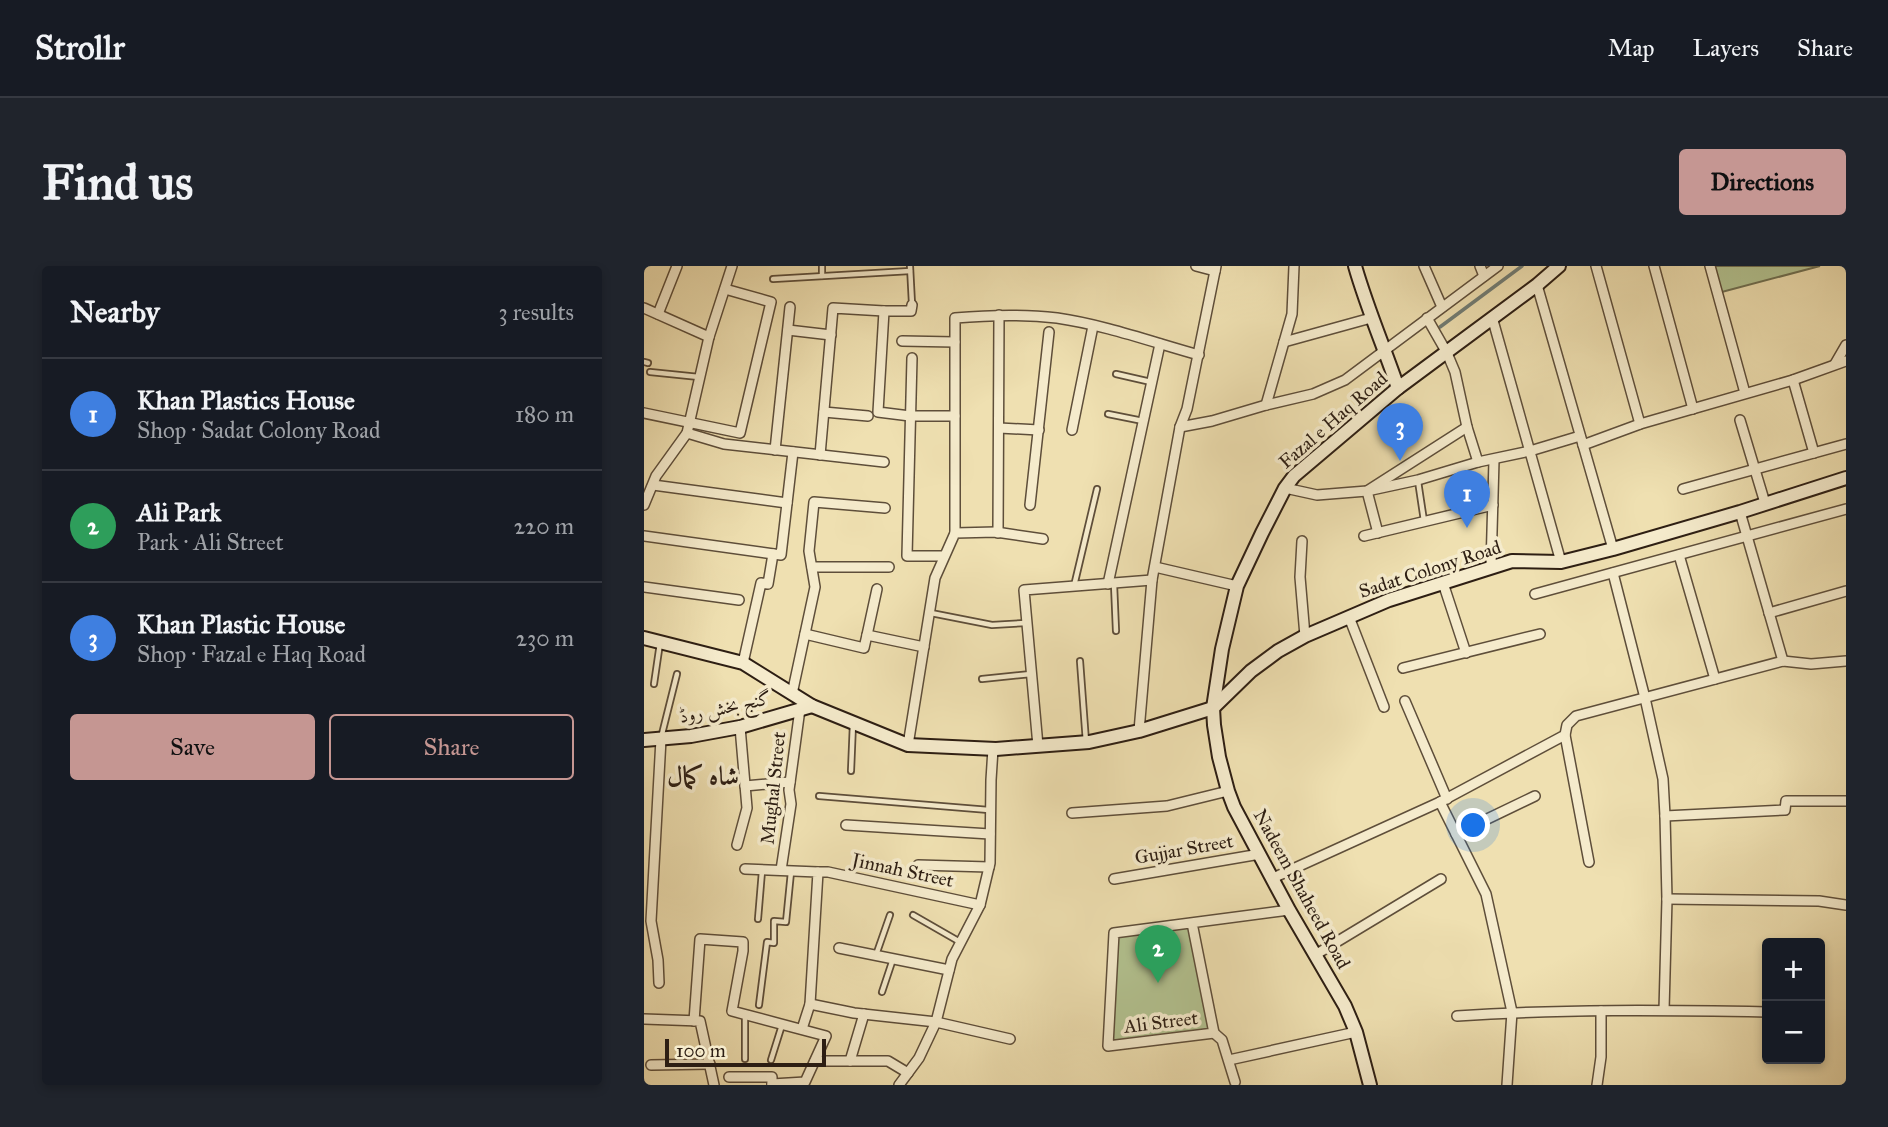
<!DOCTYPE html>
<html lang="en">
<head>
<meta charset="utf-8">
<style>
  body { margin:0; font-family:"IM FELL Great Primer",Amiri,serif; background:#20242c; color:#f1f3f6 }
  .controls { position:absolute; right:21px; bottom:21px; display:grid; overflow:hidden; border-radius:7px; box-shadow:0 4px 10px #0003 }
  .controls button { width:63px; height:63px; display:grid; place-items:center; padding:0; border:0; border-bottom:2px solid #363941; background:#171b24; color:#f1f3f6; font:35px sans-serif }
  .scale { position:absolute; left:21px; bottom:18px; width:161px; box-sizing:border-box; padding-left:7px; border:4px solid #2d1e13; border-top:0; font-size:19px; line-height:24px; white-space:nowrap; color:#2d1e13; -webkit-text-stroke:5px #f5ebcc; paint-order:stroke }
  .you { position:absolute; left:830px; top:560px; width:24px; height:24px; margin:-18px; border:5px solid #fff; border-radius:50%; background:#1a73e8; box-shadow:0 0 0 10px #1a73e833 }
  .badge { display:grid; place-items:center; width:46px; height:46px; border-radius:50%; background:#c59692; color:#fff; font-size:23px; font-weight:700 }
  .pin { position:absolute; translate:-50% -58px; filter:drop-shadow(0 2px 4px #0008) }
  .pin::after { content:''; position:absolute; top:37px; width:24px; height:21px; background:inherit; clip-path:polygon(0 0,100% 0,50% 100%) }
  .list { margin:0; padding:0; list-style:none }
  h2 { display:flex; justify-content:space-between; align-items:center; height:91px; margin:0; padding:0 28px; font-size:30px }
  h2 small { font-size:23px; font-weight:400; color:#9ea1a6 }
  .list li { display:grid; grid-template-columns:46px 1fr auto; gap:21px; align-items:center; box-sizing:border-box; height:112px; padding:0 28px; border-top:2px solid #363941 }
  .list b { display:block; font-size:26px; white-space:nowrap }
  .list p { margin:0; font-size:23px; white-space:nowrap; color:#9ea1a6 }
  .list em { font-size:23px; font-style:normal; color:#9ea1a6 }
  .actions { display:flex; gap:14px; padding:21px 28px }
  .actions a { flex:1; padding:16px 0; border:2px solid #c59692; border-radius:7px; text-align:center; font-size:24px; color:#c59692 }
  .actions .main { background:#c59692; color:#111 }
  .map { position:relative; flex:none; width:1202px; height:819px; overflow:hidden; border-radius:7px }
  header { display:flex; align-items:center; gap:42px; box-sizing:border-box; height:98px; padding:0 35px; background:#171b24; border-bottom:2px solid #363941 }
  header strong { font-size:33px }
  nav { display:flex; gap:38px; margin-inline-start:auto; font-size:24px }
  .intro { display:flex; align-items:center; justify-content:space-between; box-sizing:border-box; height:168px; padding:0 42px }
  h1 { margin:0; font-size:49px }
  .button { padding:18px 32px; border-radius:7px; background:#c59692; color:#111; font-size:24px; font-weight:700 }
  main { display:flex; gap:42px; padding:0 42px }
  aside { flex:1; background:#171b24; border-radius:7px; box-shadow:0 4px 10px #0003 }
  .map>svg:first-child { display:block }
  .green { fill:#b3c391; stroke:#707052; stroke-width:2 }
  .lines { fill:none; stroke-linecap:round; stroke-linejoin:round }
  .stream { stroke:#707c74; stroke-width:3.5 }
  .lane-casing { stroke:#5e4e3a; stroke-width:8 }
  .street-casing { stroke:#5e4e3a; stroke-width:12 }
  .secondary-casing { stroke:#2d1e13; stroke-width:16 }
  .lane { stroke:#f5ebcc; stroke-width:4.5 }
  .street { stroke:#f5ebcc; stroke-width:9 }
  .secondary { stroke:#f5ebcc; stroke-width:12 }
  .labels { text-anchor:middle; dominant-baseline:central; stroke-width:7; stroke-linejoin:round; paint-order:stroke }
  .street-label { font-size:19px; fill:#2d1e13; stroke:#f5ebcc }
  .district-label { font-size:26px; font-weight:bold; fill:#2d1e13; stroke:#f5ebcc }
</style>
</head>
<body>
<header>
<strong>Strollr</strong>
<nav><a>Map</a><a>Layers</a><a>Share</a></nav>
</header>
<div class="intro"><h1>Find us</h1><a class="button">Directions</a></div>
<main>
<aside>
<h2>Nearby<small>3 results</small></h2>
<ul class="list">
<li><span class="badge" style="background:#3f7fe0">1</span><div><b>Khan Plastics House</b><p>Shop · Sadat Colony Road</p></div><em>180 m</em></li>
<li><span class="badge" style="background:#2e9e5b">2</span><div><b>Ali Park</b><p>Park · Ali Street</p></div><em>220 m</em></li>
<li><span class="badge" style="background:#3f7fe0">3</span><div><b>Khan Plastic House</b><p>Shop · Fazal e Haq Road</p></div><em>230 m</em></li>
</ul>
<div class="actions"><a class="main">Save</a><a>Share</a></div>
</aside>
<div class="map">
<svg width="1202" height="819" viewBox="0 0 1202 819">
  <rect width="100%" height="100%" fill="#efe0b1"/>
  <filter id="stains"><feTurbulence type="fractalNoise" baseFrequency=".00286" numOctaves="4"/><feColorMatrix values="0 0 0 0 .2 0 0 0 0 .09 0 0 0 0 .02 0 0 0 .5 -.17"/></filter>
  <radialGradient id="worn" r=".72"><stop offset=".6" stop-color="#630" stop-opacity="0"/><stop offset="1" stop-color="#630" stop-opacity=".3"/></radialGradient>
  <!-- green -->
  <g class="green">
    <path d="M 1068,0 L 1176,0 L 1074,27 Z"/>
    <path d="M 548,657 L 570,767 L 464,780 L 470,667 Z"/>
  </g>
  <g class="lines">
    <!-- stream -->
    <path class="stream" d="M 796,61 L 878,0"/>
    <!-- lane casing -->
    <g class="lane-casing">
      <g id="lane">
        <path d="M 178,0 L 178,10"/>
        <path d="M 266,0 L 268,38"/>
        <path d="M 129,13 L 266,5"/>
        <path d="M 0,96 L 4,97"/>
        <path d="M 6,106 L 55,111"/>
        <path d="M 472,108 L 507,116"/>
        <path d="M 464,148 L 499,155"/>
        <path d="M 774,215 L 780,255"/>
        <path d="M 470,318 L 472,365"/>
        <path d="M 430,320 L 453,223"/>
        <path d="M 287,347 L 348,359 L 382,357"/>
        <path d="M 436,395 L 442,476"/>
        <path d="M 338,413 L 387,408"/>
        <path d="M 10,418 L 16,377"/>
        <path d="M 17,472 L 33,408"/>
        <path d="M 207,505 L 209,457"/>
        <path d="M 175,530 L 345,544"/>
        <path d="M 269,649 L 316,676"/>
        <path d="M 114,653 L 118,605"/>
        <path d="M 232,689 L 246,649"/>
        <path d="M 238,726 L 249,693"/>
        <path d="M 115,739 L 123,676 L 130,677 L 130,655 L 142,656 L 147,606"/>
        <path d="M 101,793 L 101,750"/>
        <path d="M 127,794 L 138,759"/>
      </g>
    </g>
    <!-- street casing -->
    <g class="street-casing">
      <g id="street">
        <path d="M 552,0 L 571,5"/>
        <path d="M 780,0 L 798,41"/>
        <path d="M 836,0 L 840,10"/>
        <path d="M 952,0 L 996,158"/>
        <path d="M 1010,0 L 1049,143"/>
        <path d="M 1066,0 L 1101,127"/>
        <path d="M 893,19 L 969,283"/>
        <path d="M 268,39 L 267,45 L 240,45 L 234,146 L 266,150 L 311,150"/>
        <path d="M 0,42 L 65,71"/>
        <path d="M 14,48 L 33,0"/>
        <path d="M 848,51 L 917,296"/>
        <path d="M 783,52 L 803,87 L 811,106 L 823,161 L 834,196"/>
        <path d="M 144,64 L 187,69"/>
        <path d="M 258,75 L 311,76"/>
        <path d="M 640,76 L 727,52"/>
        <path d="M 268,92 L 263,290 L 300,290"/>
        <path d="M 1191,98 L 1202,79"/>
        <path d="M 1149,114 L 1170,187"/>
        <path d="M 622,139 L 648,48 L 650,0"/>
        <path d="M 180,146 L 224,150"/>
        <path d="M 0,147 L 96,167 L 127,36 L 81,23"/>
        <path d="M 1096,154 L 1121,237"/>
        <path d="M 536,161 L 568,155 L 622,139 L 669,128 L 701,114 L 854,0"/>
        <path d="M 355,162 L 395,164"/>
        <path d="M 428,164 L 449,60"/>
        <path d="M 43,167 L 80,178 L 240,196"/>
        <path d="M 939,179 L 996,158 L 1149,114 L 1202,95"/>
        <path d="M 131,184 L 146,41"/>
        <path d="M 176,189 L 189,42 L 240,45"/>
        <path d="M 9,219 L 143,237"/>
        <path d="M 641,222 L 673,229 L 723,225 L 774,214 L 834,196 L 886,185 L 936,170"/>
        <path d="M 1039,223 L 1202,178"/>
        <path d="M 0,239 L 12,210 L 43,167 L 65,71 L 88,0"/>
        <path d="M 386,239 L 405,66"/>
        <path d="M 1096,246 L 1139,395"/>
        <path d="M 311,267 L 311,52 C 345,49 379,48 413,52 C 461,59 508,76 555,89"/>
        <path d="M 354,267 L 355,49"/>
        <path d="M 734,267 L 723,225 L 823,161"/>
        <path d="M 0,270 L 137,289 L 149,186"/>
        <path d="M 720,270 L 849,239"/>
        <path d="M 658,275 L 656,311 L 661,370"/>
        <path d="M 1035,289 L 1071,413"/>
        <path d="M 168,301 L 245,301"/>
        <path d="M 511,301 L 593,320"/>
        <path d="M 847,301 L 850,194"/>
        <path d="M 969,307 L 1001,432 L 1019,513 L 1021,550 L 1023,633 L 1020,744"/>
        <path d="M 799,317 L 822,387"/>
        <path d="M 464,318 L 516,78"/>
        <path d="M 0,321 L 95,334"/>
        <path d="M 891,328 L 1202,243"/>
        <path d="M 1125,347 L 1202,325"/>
        <path d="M 705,351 L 740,441"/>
        <path d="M 161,368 L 220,382 L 223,369 L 280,381"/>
        <path d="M 223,369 L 233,323"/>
        <path d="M 99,397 L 117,317 L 124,318 L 129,288"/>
        <path d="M 759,402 L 896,368"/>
        <path d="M 148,428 L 171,321 L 165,285 L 170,236 L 241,242"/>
        <path d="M 761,435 L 803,533"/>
        <path d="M 495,465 L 508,314 L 536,161 L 543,143 L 572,0"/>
        <path d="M 921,469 L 945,596"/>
        <path d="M 264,479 L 291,312 L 311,267 L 352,266 L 399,273"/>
        <path d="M 394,480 L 380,324 L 508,314"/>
        <path d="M 101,520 L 146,516"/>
        <path d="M 796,536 L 921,469 L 923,459 L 932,450 L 1139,395 L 1167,398 L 1202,395"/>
        <path d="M 428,547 L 523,540 L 584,525"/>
        <path d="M 1021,550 L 1141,544 L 1142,535 L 1202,535"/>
        <path d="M 202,559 L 346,568"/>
        <path d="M 812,568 L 891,530"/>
        <path d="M 93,579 L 103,542 L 96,461"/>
        <path d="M 274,599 L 345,601"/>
        <path d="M 101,603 L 174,606 L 166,738 L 158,763"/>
        <path d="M 137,604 L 147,538 L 145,524 L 156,443"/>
        <path d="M 174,606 L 184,606 L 336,639"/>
        <path d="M 629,612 L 796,536 L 842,628 L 868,746 L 863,819"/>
        <path d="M 470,613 L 616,588"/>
        <path d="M 1023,633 L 1175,635 L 1202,639"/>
        <path d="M 548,657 L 570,767 L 464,780 L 470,667 L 645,644"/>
        <path d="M 195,682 L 305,704"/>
        <path d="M 671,689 L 797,613"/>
        <path d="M 15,717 L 14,694 L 7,655 L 17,473"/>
        <path d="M 166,738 L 210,747 L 292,756 L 366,773"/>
        <path d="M 813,750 C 917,743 1020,744 1123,746"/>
        <path d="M 0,753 L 56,755 L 70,819"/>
        <path d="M 50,755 L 56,673 L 99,676 L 99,685 L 88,745 L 182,770 L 161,816 L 128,818"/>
        <path d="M 570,767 L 578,774 L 591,816"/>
        <path d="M 585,794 L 712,766"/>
        <path d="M 171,795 L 244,795 L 264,807"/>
        <path d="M 206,795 L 220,748"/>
        <path d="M 7,799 L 66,798"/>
        <path d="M 85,811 L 128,811 L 128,819"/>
        <path d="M 255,819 L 275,792 L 292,756 L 308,693 L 336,639 L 346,597 L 347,514 L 349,483"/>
        <path d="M 953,819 L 957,791 L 957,745"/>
      </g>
    </g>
    <!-- secondary casing -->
    <g class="secondary-casing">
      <g id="secondary">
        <path d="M 711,0 C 723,42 740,81 754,122"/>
        <path d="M 0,372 L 99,397 L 168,440 L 264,479 L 352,483 L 445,476 L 495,465 L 569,442 L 607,405 L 634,385 L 661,370 L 745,334 L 868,295 L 917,296 L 969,283 L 1096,246 L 1202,212"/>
        <path d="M 0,474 L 47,470 L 96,461 L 168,440"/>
        <path d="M 726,819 L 712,766 L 701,740 L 645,644 L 590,541 L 584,525 L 575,491 L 570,459 L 569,442 L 578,383 L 593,320 L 618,267 L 641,222 L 650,210 L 754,122 L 893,19 L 915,0"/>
      </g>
    </g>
    <!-- lane -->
    <use href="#lane" class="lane"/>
    <!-- street -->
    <use href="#street" class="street"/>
    <!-- secondary -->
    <use href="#secondary" class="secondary"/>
  </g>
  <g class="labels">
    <!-- street labels -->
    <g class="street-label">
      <text transform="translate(689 154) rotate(-41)">Fazal e Haq Road</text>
      <text transform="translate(786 303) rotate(-18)">Sadat Colony Road</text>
      <text transform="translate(81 441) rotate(-12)">گنج بخش روڈ</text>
      <text transform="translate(129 522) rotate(-84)">Mughal Street</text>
      <text transform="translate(540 583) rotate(-10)">Gujjar Street</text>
      <text transform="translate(259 604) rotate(12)">Jinnah Street</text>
      <text transform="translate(658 623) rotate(61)">Nadeem Shaheed Road</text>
      <text transform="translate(517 756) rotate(-7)">Ali Street</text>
    </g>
    <!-- district labels -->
    <g class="district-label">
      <text x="59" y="510">شاہ کمال</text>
    </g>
  </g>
  <rect width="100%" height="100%" filter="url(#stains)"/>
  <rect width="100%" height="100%" fill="url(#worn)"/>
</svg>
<div class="controls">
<button>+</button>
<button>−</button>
</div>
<div class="scale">100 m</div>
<div class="you"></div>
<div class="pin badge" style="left:823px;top:262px;background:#3f7fe0">1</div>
<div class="pin badge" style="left:514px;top:717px;background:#2e9e5b">2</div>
<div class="pin badge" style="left:756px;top:195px;background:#3f7fe0">3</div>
</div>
</main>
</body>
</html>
